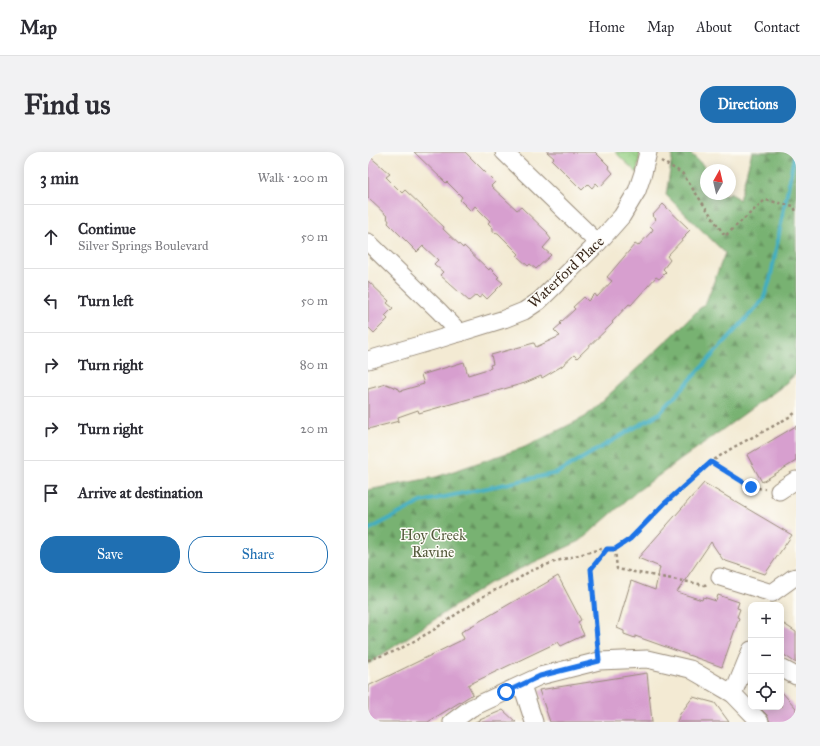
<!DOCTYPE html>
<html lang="en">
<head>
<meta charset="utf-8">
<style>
  body { margin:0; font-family:"IM FELL Great Primer",serif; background:#f2f2f3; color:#2b2b33 }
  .controls { position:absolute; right:12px; bottom:12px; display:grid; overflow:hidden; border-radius:8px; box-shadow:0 2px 10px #0003 }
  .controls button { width:36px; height:36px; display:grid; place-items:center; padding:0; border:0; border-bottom:1px solid #e1e1e2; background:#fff; color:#2b2b33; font:20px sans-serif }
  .compass { position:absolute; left:332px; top:12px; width:36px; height:36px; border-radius:50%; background:#fff; box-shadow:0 2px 10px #0003; rotate:8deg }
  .stop { position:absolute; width:12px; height:12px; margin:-9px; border:3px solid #1a73e8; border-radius:50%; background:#fff }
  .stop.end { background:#1a73e8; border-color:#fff; box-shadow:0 1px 4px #0008 }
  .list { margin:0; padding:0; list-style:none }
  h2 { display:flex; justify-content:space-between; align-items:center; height:52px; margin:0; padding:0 16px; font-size:17px }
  h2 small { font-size:13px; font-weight:400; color:#7c7c81 }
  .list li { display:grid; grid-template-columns:26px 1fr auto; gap:12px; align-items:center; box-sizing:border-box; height:64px; padding:0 16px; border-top:1px solid #e1e1e2 }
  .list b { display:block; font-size:15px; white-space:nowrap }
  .list p { margin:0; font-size:13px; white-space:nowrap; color:#7c7c81 }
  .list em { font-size:13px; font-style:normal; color:#7c7c81 }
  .actions { display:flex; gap:8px; padding:12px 16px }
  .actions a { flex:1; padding:9px 0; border:1px solid #1f6fb2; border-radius:16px; text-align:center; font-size:14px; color:#1f6fb2 }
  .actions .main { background:#1f6fb2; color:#fff }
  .icon { flex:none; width:22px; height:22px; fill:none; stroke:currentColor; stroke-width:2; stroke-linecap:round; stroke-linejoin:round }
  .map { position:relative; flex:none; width:428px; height:570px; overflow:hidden; border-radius:16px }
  header { display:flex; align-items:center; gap:24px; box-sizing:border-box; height:56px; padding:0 20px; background:#fff; border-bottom:1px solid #e1e1e2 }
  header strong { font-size:19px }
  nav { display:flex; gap:22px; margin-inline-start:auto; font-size:14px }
  .intro { display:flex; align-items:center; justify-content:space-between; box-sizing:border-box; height:96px; padding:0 24px }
  h1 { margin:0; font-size:28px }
  .button { padding:10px 18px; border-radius:16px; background:#1f6fb2; color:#fff; font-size:14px; font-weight:700 }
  main { display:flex; gap:24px; padding:0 24px }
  aside { flex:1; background:#fff; border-radius:16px; box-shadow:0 2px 10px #0003 }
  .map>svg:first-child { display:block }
  .forest { fill:url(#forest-firs); stroke:#5a6e48 }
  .park { fill:url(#park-crowns); stroke:#687d51 }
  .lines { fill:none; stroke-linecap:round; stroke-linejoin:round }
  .stream { stroke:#42aec1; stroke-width:4 }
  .building { fill:#d79fcf }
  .minor-casing { stroke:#978a78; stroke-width:19 }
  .path { stroke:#978a78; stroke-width:2.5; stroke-dasharray:3 3; stroke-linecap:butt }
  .minor { stroke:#fff; stroke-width:17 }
  .route { stroke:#1a73e8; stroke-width:5 }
  .labels { text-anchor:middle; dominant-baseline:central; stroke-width:3; stroke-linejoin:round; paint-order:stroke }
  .street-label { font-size:15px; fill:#3b2a1e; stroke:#fdfcf7 }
  .park-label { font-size:15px; fill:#565c3d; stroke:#fdfcf7 }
</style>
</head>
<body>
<header>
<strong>Map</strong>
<nav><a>Home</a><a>Map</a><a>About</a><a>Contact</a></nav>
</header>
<div class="intro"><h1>Find us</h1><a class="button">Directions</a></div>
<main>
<aside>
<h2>3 min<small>Walk · 200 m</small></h2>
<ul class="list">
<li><svg class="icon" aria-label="ahead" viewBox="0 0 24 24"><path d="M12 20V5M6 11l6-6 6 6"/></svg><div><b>Continue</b><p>Silver Springs Boulevard</p></div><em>50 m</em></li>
<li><svg class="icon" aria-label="left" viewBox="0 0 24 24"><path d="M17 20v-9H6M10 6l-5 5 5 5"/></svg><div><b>Turn left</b></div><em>50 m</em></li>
<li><svg class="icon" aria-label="right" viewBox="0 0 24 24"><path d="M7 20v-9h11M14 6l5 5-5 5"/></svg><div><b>Turn right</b></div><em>80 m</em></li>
<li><svg class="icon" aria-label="right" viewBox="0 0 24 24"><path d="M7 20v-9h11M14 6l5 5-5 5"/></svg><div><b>Turn right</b></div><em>20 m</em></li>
<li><svg class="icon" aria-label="arrive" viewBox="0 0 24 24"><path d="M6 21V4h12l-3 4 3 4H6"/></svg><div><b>Arrive at destination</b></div></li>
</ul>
<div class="actions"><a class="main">Save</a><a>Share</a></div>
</aside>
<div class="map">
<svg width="428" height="570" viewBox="0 0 428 570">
  <defs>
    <pattern id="forest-firs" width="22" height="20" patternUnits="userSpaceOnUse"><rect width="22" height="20" fill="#78b272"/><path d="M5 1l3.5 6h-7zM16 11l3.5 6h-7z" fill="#64915d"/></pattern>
    <pattern id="park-crowns" width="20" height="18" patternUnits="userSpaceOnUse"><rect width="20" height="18" fill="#95d084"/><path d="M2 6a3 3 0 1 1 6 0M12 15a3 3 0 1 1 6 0" fill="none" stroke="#7ba96b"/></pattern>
  </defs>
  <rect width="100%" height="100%" fill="#fdfcf7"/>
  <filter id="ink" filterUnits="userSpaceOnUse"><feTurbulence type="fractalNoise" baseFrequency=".025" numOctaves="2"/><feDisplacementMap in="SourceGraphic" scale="8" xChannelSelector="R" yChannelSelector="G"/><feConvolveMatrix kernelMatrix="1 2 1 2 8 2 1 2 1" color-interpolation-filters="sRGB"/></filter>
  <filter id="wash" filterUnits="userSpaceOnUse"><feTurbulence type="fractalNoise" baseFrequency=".012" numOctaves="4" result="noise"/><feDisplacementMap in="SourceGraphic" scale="16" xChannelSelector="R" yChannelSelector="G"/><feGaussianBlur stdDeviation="0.9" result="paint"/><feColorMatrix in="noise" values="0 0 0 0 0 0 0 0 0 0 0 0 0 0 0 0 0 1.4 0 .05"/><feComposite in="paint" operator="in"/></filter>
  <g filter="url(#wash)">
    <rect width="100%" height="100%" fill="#f3ead3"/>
    <!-- forest -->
    <path class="forest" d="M 305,0 L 321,0 L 340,18 L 338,18 L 338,42 L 362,42 L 362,40 L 371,48 L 384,0 L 428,0 L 428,222 L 412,236 L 268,340 L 212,389 L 121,431 L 0,512 L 0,338 L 68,325 L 157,295 L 217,265 L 304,184 L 338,150 L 357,101 L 298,43 Z"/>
    <!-- park -->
    <path class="park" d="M 247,0 L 272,0 L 269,21 Z"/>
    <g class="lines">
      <!-- stream -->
      <path class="stream" d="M 0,378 L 53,350 L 189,321 L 292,261 L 395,148 L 402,128 L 427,0"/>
    </g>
    <g id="blocks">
      <!-- building -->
      <g class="building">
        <path d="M 46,0 L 97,0 L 127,30 L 123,34 L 149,58 L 153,55 L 180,81 L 179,82 L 183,87 L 175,96 L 183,103 L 168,117 L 162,112 L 160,114 L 149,104 L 151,102 L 130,81 L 125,80 L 125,76 L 120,71 L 122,69 L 107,54 L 103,59 L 92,48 L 94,45 L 79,30 L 78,31 Z"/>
        <path d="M 179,0 L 227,0 L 241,14 L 240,15 L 245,21 L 232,35 L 228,31 L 224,36 L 220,32 L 214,38 L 184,8 L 186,6 Z"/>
        <path d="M 0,3 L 22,22 L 18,25 L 34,41 L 37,38 L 76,75 L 75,77 L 95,96 L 96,94 L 121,118 L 122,116 L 131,125 L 129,126 L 135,131 L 119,147 L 115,143 L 111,146 L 108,143 L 101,149 L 72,123 L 75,120 L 66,112 L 70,108 L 55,94 L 49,100 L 20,71 L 21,69 L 19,66 L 20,65 L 0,46 Z"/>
        <path d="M 295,52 L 322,78 L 317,83 L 318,84 L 299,104 L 302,108 L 295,117 L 298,120 L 291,127 L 288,125 L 263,153 L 261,152 L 244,170 L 245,171 L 209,206 L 206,203 L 194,214 L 174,226 L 173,224 L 157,231 L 51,261 L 50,258 L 30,265 L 31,269 L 0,277 L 0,237 L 18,232 L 31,237 L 32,239 L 56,232 L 53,223 L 96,210 L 100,223 L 123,216 L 122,213 L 125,212 L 123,203 L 166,191 L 168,195 L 192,184 L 186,178 L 193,172 L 192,171 L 207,157 L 205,155 L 216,145 L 220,149 L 227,142 L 229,145 L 244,129 L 239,125 L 267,92 L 270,94 L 284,79 L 285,77 L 282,74 L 288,67 L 284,64 Z"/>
        <path d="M 0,129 L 21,149 L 19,151 L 25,156 L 17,164 L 20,167 L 6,181 L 0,175 Z"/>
        <path d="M 428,274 L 428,309 L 394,330 L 379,303 Z"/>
        <path d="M 336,331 L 424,383 L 397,422 L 355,408 L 343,390 L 309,440 L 334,448 L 335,445 L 348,449 L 350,443 L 371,450 L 369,456 L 372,457 L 369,465 L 371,466 L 354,515 L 267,484 L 267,486 L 256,482 L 256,479 L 249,476 L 263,429 L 287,438 L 292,415 L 270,406 Z"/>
        <path d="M 190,424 L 213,468 L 210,470 L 216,483 L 193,494 L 190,490 L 100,533 L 105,542 L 60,570 L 0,570 L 0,534 L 96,487 L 93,480 Z"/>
        <path d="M 413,470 L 428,480 L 428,511 L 413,501 Z"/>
        <path d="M 279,521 L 284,570 L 182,570 L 171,538 Z"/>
        <path d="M 413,539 L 428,556 L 428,570 L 402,570 L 399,563 L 391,555 L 413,555 Z"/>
        <path d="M 325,545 L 347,551 L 361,570 L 309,570 L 312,562 Z"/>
        <path d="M 135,558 L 148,570 L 107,570 Z"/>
      </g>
    </g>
  </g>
  <g filter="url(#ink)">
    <use href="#blocks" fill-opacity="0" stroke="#978a78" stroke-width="1"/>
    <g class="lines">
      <!-- minor casing -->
      <g class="minor-casing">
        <g id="minor">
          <path d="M 136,0 L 230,91"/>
          <path d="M 0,90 L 71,159 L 92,181"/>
          <path d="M 0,208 L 65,189 L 136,167 L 156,159 L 171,149 L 230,91 L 254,64 L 269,39 L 275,21 L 280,0"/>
          <path d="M 411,339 L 428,328"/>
          <path d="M 352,425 L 404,441"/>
          <path d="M 404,441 L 425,426 L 428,425"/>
          <path d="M 413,516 L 428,524"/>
          <path d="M 154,533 L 166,570"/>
          <path d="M 365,542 L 383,498"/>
          <path d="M 84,570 L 103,556 L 172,524 L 231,509 L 279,507 L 322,517 L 329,521 L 365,542 L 392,570"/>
        </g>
      </g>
      <!-- path -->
      <g class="path">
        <path d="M 293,9 L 314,21 L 357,84 L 397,48 L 426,54 L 428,60"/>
        <path d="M 343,310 L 383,335 L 397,337"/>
        <path d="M 247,397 L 249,417 L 337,433 L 341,431"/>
        <path d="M 230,495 L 223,417 L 239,397"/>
        <path d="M 0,508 L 28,499 L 64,479 L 93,459 L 119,442 L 147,429 L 162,419 L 189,409 L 232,397 L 247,397 L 262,387 L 297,351 L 343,310 L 364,296 L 400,277 L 423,264 L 428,260"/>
      </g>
      <!-- minor -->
      <use href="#minor" class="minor"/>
    </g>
  </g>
  <g class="lines" filter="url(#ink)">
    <!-- route -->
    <path class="route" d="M 138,540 L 172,524 L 231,509 L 223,417 L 239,397 L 247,397 L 262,387 L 297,351 L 343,310 L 383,335"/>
  </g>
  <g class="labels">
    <!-- street labels -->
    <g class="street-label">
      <text transform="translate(198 120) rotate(-43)">Waterford Place</text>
    </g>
    <!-- park labels -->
    <g class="park-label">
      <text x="65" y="383">Hoy Creek<tspan x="65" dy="17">Ravine</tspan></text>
    </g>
  </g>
</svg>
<div class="controls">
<button>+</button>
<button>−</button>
<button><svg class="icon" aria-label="locate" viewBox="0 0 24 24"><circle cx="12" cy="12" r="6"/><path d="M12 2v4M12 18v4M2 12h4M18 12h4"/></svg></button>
</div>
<svg class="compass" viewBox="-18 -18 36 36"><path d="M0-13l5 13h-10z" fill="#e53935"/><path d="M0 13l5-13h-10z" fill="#7c7c81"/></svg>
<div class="stop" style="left:138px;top:540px"></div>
<div class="stop end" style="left:383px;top:335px"></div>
</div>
</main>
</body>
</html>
